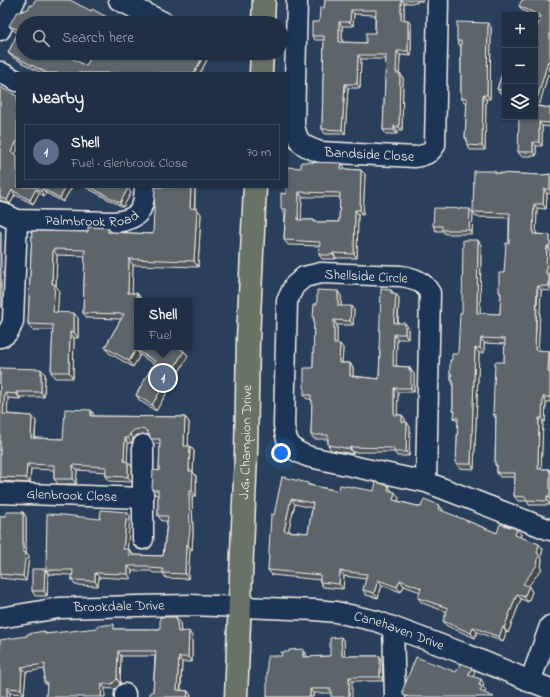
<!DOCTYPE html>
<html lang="en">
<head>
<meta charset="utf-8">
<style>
  body { margin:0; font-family:"Indie Flower",sans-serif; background:#2d3b4f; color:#f1f3f6 }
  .controls { position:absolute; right:12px; top:12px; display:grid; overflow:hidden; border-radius:0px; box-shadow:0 1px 3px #0004 }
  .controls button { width:36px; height:36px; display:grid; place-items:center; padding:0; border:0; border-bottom:1px solid #3d4a5d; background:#202f44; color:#f1f3f6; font:20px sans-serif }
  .you { position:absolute; left:281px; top:453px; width:14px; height:14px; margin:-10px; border:3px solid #fff; border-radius:50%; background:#1a73e8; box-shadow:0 0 0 6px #1a73e833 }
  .badge { display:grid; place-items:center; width:26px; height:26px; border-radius:50%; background:#e69b98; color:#fff; font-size:13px; font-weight:700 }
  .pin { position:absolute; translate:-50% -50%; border:2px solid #fff; box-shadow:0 1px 4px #0006 }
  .popup { position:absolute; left:134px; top:298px; width:58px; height:52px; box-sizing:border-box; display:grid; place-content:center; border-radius:0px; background:#202f44; filter:drop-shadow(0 1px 3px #0005); font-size:13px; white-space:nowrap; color:#a2a9b2 }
  .popup b { font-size:15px; color:#f1f3f6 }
  .popup::after { content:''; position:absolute; left:50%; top:100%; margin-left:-8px; border:8px solid transparent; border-top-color:#202f44 }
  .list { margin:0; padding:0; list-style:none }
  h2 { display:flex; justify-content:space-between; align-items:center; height:52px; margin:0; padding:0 16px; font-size:17px }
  h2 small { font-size:13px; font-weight:400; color:#a2a9b2 }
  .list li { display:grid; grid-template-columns:26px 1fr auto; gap:12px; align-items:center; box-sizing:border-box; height:56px; margin:0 8px 8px; padding:0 8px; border:1px solid #3d4a5d; border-radius:0px }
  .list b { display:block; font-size:15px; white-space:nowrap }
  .list p { margin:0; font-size:13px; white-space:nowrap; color:#a2a9b2 }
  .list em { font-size:13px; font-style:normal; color:#a2a9b2 }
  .icon { flex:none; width:22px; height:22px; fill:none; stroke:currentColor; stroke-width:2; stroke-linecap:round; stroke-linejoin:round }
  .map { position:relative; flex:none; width:550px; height:697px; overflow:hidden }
  .search { position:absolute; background:#202f44; box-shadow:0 1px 3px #0004; left:16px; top:16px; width:272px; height:44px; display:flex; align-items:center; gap:10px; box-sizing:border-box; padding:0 14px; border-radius:22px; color:#a2a9b2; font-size:15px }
  .panel { position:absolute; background:#202f44; box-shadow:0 1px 3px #0004; left:16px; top:72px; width:272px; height:116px; border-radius:0px }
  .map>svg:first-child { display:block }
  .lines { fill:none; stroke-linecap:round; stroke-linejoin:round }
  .minor-casing { stroke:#f4f1e8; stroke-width:23 }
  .major-casing { stroke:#f4f1e8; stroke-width:25 }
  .minor { stroke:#1d3557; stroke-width:20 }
  .major { stroke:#697266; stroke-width:22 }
  .wall { fill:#50575b; stroke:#f4f1e8; fill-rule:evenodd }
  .shaded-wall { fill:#41474a; stroke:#f4f1e8 }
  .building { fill:#5d656a; stroke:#f4f1e8; fill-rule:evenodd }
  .labels { text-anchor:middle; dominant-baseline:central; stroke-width:3; stroke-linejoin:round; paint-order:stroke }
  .street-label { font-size:14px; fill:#f4f1e8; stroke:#1d3557 }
</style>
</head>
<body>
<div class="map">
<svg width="550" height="697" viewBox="0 0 550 697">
  <rect width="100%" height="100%" fill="#2a3f5b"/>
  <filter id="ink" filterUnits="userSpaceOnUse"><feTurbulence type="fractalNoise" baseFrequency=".025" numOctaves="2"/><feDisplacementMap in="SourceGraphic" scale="8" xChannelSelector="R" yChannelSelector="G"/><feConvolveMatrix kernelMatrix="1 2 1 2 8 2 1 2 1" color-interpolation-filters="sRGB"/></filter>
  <g filter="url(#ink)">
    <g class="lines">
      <!-- minor casing -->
      <g class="minor-casing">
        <g id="minor">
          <path d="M 119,0 L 165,23"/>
          <path id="s1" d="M 297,0 L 294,124 C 297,143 302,146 320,152 L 415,157 C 425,155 430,154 435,145 L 438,0"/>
          <path d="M 0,30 L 15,0"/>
          <path d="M 0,72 L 17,81"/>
          <path id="s2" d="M 0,212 L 17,220 L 115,222 C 139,219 144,211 145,187"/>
          <path d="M 0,337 C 8,335 11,328 13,321 L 17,220"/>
          <path d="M 426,482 L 430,293 C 423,281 414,278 401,276 L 321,273 L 304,277 L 294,286 L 287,301 L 284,425 C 286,445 292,451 310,457 L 426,482 L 550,530"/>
          <path id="s3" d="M 0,493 L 143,498"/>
          <path d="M 143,539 L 143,445"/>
          <path id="s4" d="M 0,618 L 59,608 L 137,606 L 191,605 L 315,610 L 336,612 L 376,621 L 465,654 L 550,689"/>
          <path d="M 393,627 L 395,697"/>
          <path d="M 530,682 L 550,626"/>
          <path d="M 125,697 L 125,694"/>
        </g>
      </g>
      <!-- major casing -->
      <g class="major-casing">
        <g id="major">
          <path d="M 263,23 L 264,0"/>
          <path d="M 261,73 L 262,53"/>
          <path id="s5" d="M 236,697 L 246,454 L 248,339 L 255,187"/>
        </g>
      </g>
      <!-- minor -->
      <use href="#minor" class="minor"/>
      <!-- major -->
      <use href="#major" class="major"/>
    </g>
    <!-- wall -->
    <g class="wall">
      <path d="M 325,0 L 423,0 L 423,1 L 417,1 L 417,3 L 404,3 L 404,20 L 408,20 L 411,24 L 411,56 L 400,55 L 399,73 L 400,73 L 403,78 L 402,131 L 397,131 L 397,134 L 386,134 L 383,130 L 386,59 L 361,59 L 360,88 L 348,88 L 345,134 L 325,134 L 322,129 L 324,40 L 315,40 L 312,36 L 319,22 L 324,8 ZM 354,14 L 375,15 L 375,33 L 366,43 L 342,42 L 342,26 L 353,26 Z"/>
      <path d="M 550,0 L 550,67 L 539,106 L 550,108 L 550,127 L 542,126 L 542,146 L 536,146 L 536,156 L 521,156 L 518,152 L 540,19 L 535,16 L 535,15 L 532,15 L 522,10 L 519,6 Z"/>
      <path d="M 32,6 L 91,11 L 118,23 L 23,23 L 23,53 L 86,66 L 185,54 L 205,53 L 208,58 L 200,73 L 41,73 L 12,57 L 8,53 L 18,33 L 13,30 L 9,26 Z"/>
      <path d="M 491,27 L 490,99 L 486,99 L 485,150 L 470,150 L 467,145 L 467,140 L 465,138 L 467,102 L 464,102 L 461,98 L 461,46 L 460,46 L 457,41 Z"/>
      <path d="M 505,65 L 505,95 L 500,93 L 497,89 Z"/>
      <path d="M 0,87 L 17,151 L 15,154 L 17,187 L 72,187 L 63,202 L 46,193 L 44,196 L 39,193 L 33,204 L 15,195 L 10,204 L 0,200 Z"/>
      <path d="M 345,168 L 345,169 L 361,170 L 365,174 L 363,215 L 358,214 L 357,258 L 336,258 L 336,259 L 322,259 L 319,255 L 320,246 L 288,245 L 284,240 L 285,213 L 284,213 L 281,209 L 286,194 ZM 302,197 L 340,197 L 339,222 L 315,222 L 314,220 L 301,220 Z"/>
      <path d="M 496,173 L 543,175 L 550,174 L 550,193 L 547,194 L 546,209 L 537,208 L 536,234 L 550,235 L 549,274 L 550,275 L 550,291 L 541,290 L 538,351 L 549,351 L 550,353 L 550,402 L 546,402 L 545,422 L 543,422 L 541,469 L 549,469 L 550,470 L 550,505 L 529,505 L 527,501 L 518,501 L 514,496 L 515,477 L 500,477 L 497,473 L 497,467 L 495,465 L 496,419 L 493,414 L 504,362 L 505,344 L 484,343 L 484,353 L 479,353 L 474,469 L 459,468 L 456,464 L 458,422 L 454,418 L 455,413 L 453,411 L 453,383 L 451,380 L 451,376 L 450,374 L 452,360 L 458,354 L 462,313 L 481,245 L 480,313 L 500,314 L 501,295 L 499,292 L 504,273 L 509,243 L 509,218 L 476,217 L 473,212 Z"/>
      <path d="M 85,187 L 125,187 L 131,193 L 123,207 Z"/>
      <path d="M 195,187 L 195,208 L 197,209 L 201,214 L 198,267 L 133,265 L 132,293 L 137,293 L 141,299 L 141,301 L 137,301 L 137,347 L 184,351 L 188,356 L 156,411 L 140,401 L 136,395 L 154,364 L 140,355 L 133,367 L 109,353 L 105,347 L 121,319 L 87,318 L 83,313 L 85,256 L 57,255 L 56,286 L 59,290 L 57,312 L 78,318 L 78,338 L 74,338 L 73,378 L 55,378 L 51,372 L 53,330 L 32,330 L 28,324 L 32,231 L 86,232 L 108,228 L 111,232 L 153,234 Z"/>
      <path d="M 473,213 L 472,234 L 445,234 L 443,231 L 436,231 L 433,226 Z"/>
      <path d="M 391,290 L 394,293 L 396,294 L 399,298 L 398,323 L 408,327 L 408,339 L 397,339 L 396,366 L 409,367 L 414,374 L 414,392 L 398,392 L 397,415 L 402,415 L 405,419 L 405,422 L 410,427 L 409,456 L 397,456 L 394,452 L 353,452 L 353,454 L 331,450 L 328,445 L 328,439 L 314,439 L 311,435 L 312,402 L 311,399 L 307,399 L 304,395 L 313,368 L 314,320 L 313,318 L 317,304 L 341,296 L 341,306 L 354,310 L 353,325 L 337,325 L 337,344 L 343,348 L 342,363 L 350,363 L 353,368 L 353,376 L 379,379 L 380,352 L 379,350 Z"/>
      <path d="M 0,368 L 45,374 L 44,397 L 20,397 L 20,399 L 8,398 L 7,414 L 32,416 L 36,421 L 35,438 L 63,439 L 91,410 L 94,416 L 185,417 L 189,422 L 188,446 L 190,446 L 194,451 L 193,472 L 196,476 L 196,496 L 192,496 L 193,534 L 192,550 L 190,550 L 188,579 L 166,578 L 163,573 L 153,573 L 151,571 L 132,571 L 131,579 L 99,577 L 98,586 L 75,585 L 72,580 L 72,575 L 49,574 L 46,570 L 100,519 L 130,516 L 127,549 L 129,549 L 133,555 L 163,556 L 167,521 L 162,521 L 158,516 L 158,495 L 156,495 L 152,490 L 159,471 L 160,444 L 154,444 L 149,435 L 143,434 L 137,435 L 133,439 L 132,443 L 128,443 L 127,462 L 128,462 L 132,467 L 132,482 L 109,481 L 106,476 L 106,472 L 77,470 L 76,484 L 58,484 L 54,479 L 54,470 L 31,469 L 30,483 L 0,481 Z"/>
      <path d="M 282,477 L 310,485 L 339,491 L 374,491 L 389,486 L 392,492 L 399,497 L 398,501 L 421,507 L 439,505 L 443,510 L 442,511 L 497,533 L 521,534 L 520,537 L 543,549 L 541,557 L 542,559 L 541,570 L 528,586 L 532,592 L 528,602 L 521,599 L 508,633 L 506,632 L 503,642 L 477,632 L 475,638 L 447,626 L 443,621 L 447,612 L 422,603 L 418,598 L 420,592 L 404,586 L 401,592 L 382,585 L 378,598 L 366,595 L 363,590 L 366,579 L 344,576 L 343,589 L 323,587 L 320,582 L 320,580 L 272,575 L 268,570 ZM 295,504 L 312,508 L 308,533 L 288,531 Z"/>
      <path d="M 23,512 L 26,517 L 26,553 L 29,557 L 26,581 L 0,578 L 0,516 L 6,516 Z"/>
      <path d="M 45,569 L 48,574 L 47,596 L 35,596 L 32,591 Z"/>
      <path d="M 180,622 L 181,632 L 192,636 L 192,662 L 182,662 L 181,690 L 188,691 L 191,696 L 153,692 L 155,656 L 121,656 L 120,684 L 115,689 L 47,686 L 44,682 L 45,669 L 26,672 L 24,694 L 10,693 L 0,697 L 27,636 L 44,631 L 47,634 L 117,629 L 160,629 Z"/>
      <path d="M 344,641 L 344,656 L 380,656 L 382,660 L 383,681 L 352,681 L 331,693 L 313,693 L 313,697 L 267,697 L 282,656 L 289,652 L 306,653 L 306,657 L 330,656 Z"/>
    </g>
    <!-- shaded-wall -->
    <g class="shaded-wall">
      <path d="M 401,0 L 402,0 L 404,3 L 404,24 L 401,20 Z"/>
      <path d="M 351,10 L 354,14 L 353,26 L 350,22 Z"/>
      <path d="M 408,20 L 411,24 L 411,56 L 408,51 Z"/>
      <path d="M 339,22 L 342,26 L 342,47 L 339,42 Z"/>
      <path d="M 488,23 L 491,27 L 490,99 L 487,95 Z"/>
      <path d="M 397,51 L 400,55 L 399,77 L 396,73 Z"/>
      <path d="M 205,53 L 208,58 L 200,73 L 194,73 Z"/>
      <path d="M 358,55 L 361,59 L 360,88 L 357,84 Z"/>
      <path d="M 548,61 L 550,64 L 550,67 L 538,110 L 535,106 Z"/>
      <path d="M 400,73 L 403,78 L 402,131 L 399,127 Z"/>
      <path d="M 345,84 L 348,88 L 345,134 L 342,130 Z"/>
      <path d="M 483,95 L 486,99 L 485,150 L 482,146 Z"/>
      <path d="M 539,122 L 542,126 L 542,146 L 539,142 Z"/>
      <path d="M 394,126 L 397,131 L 397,134 L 394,130 Z"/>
      <path d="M 17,141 L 17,151 L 14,156 L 11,152 Z"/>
      <path d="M 533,142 L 536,146 L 536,156 L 533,152 Z"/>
      <path d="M 342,163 L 345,168 L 345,173 L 341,169 Z"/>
      <path d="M 361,170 L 365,174 L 363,215 L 360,210 Z"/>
      <path d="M 66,187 L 72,187 L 63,202 L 60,198 Z"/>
      <path d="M 191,187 L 195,187 L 194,214 L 190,208 Z"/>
      <path d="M 128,188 L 131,193 L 123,207 L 120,203 Z"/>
      <path d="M 36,189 L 39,193 L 33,204 L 30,200 Z"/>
      <path d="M 43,189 L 46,193 L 44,196 L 41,191 Z"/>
      <path d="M 544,189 L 547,194 L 546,209 L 543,204 Z"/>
      <path d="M 12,190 L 15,195 L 10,204 L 7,200 Z"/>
      <path d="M 299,192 L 302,197 L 301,224 L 298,220 Z"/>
      <path d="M 534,204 L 537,208 L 536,238 L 533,234 Z"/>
      <path d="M 197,209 L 201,214 L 198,267 L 194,261 Z"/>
      <path d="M 470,209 L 473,213 L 472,234 L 469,230 Z"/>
      <path d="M 355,210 L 358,214 L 357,258 L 354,254 Z"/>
      <path d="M 108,228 L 112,233 L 108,232 Z"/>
      <path d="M 0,231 L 1,232 L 1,308 L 0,307 Z"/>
      <path d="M 478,240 L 481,245 L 480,318 L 477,313 Z"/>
      <path d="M 547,246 L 550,251 L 549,279 L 546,274 Z"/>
      <path d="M 53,249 L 57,255 L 56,286 L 59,290 L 57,318 L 53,312 L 52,284 Z"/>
      <path d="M 333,253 L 336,258 L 336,259 L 333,255 Z"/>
      <path d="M 129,259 L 133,265 L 132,299 L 128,293 Z"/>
      <path d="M 549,274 L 550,275 L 550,288 L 549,286 Z"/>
      <path d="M 538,286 L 541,290 L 538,355 L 535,350 Z"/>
      <path d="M 338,291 L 341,296 L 341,310 L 338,306 Z"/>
      <path d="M 137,293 L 141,299 L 141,301 L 137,301 L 137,322 L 136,321 Z"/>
      <path d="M 396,294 L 399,298 L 397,327 L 394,323 Z"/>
      <path d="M 351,306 L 354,310 L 353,325 L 350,321 Z"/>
      <path d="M 74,313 L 78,318 L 78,338 L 74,332 Z"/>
      <path d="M 334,320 L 337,325 L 337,348 L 334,344 Z"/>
      <path d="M 405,323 L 408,327 L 408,339 L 405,334 Z"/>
      <path d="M 70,332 L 74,338 L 73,378 L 69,372 Z"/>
      <path d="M 394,334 L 397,339 L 396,371 L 393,366 Z"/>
      <path d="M 481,338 L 484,343 L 484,353 L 480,348 Z"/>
      <path d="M 340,344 L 343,348 L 342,367 L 339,363 Z"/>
      <path d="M 475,348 L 479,353 L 474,469 L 471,464 Z"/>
      <path d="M 136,350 L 140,355 L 133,367 L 129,361 Z"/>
      <path d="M 184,351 L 188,356 L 156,411 L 152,405 Z"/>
      <path d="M 549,351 L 550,353 L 550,375 L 548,372 Z"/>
      <path d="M 350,363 L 353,368 L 353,380 L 350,376 Z"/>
      <path d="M 409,367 L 414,374 L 414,392 L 411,388 Z"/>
      <path d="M 41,369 L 45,374 L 44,397 L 41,392 Z"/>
      <path d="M 394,388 L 398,392 L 397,419 L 394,415 Z"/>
      <path d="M 16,392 L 20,397 L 20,399 L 16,394 Z"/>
      <path d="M 5,393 L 8,398 L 7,419 L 3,414 Z"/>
      <path d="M 543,397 L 546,402 L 545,422 L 542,418 Z"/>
      <path d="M 91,410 L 94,415 L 94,420 L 91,416 Z"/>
      <path d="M 402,415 L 405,419 L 405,426 L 402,422 Z"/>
      <path d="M 32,416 L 36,421 L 34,443 L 31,438 Z"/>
      <path d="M 185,417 L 189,422 L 188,451 L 184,446 Z"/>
      <path d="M 539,418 L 543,422 L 541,473 L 538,469 Z"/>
      <path d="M 407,422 L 410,427 L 409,456 L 406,452 Z"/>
      <path d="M 130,434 L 133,439 L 132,443 L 128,438 Z"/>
      <path d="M 125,438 L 128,443 L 127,466 L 124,461 Z"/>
      <path d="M 190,446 L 194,451 L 193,472 L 196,476 L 196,496 L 192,491 L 189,471 Z"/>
      <path d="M 350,447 L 353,452 L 353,454 L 350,449 Z"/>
      <path d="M 128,462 L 132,467 L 132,482 L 128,477 Z"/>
      <path d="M 27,464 L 31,469 L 30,483 L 26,478 Z"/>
      <path d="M 73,465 L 77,470 L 76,484 L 73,479 Z"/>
      <path d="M 389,486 L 392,491 L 391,495 L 388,490 Z"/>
      <path d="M 189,491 L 192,496 L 193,534 L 192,550 L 188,545 Z"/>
      <path d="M 395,492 L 399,497 L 397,505 L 393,500 Z"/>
      <path d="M 547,496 L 550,499 L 550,505 L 547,501 Z"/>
      <path d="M 291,499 L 295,504 L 287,536 L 284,531 Z"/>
      <path d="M 439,505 L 443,510 L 441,514 L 438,509 Z"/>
      <path d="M 23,512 L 26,517 L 26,553 L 29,557 L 26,581 L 23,576 Z"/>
      <path d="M 127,512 L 130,516 L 127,554 L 123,549 Z"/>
      <path d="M 517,529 L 521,534 L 519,541 L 515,535 Z"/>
      <path d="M 539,544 L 543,549 L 541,557 L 542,559 L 541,570 L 526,589 L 523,584 L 537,553 Z"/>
      <path d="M 186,545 L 190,550 L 188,579 L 185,574 Z"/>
      <path d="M 129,549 L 133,554 L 133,560 L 129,555 Z"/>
      <path d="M 128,566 L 132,571 L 131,579 L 128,574 Z"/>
      <path d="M 45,569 L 48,574 L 47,596 L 44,591 Z"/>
      <path d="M 340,571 L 344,576 L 343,589 L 339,584 Z"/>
      <path d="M 95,573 L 99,577 L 98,586 L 95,581 Z"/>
      <path d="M 378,580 L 382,585 L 378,598 L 374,593 Z"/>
      <path d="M 400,580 L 404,586 L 401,592 L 397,587 Z"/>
      <path d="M 529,586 L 532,592 L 528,602 L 524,597 Z"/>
      <path d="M 517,594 L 521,599 L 508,633 L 504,628 Z"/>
      <path d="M 176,617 L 180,622 L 181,636 L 178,632 Z"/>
      <path d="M 473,627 L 477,632 L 475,638 L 471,633 Z"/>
      <path d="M 503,627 L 506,632 L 503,642 L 499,637 Z"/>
      <path d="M 189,631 L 192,636 L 192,662 L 188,657 Z"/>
      <path d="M 341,637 L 344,641 L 345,660 L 342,656 Z"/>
      <path d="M 303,649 L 306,653 L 306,661 L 303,657 Z"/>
      <path d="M 118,651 L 121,656 L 120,684 L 117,679 Z"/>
      <path d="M 380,656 L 382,660 L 383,681 L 380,677 Z"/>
      <path d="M 179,657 L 182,662 L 180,694 L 177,690 Z"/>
      <path d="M 22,667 L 26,672 L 24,694 L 21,689 Z"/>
      <path d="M 472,668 L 475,672 L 472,679 L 468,675 Z"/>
      <path d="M 349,677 L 352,681 L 352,697 L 349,697 Z"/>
      <path d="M 481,679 L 484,684 L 483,687 L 486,690 L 483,696 L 480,691 L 479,685 Z"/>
      <path d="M 102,684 L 105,688 L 105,697 L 101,697 Z"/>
      <path d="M 7,688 L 10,693 L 10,697 L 7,697 Z"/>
      <path d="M 310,689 L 313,693 L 313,697 L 310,697 Z"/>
      <path d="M 188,691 L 191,696 L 191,697 L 187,697 Z"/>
    </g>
    <!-- building -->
    <g class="building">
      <path d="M 35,0 L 70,0 L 91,11 L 92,9 L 118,23 L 23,23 L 23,53 L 57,53 L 65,57 L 66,55 L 86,66 L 92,53 L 205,53 L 194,73 L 47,73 L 8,53 L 19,30 L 9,26 L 16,13 L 28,9 L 30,5 L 32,6 Z"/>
      <path d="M 325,0 L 401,0 L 401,20 L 408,20 L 408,51 L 397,51 L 396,73 L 400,73 L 399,127 L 394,126 L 394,130 L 383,130 L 386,55 L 358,55 L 357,84 L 345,84 L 342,130 L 322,129 L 324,36 L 312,36 L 312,22 L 319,22 L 320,8 L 324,8 ZM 351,10 L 376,10 L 375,33 L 366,33 L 366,43 L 339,42 L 339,22 L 350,22 Z"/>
      <path d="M 522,0 L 550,0 L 550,62 L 548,61 L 535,106 L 535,34 L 541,16 L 519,6 Z"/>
      <path d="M 457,22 L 488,23 L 487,95 L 483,95 L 482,146 L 467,145 L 467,138 L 465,138 L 467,98 L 461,98 L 461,41 L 457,41 Z"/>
      <path d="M 505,65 L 505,91 L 497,89 Z"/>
      <path d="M 0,87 L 17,96 L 17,141 L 11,152 L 17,155 L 17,187 L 66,187 L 60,198 L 43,189 L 41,191 L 36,189 L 30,200 L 12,190 L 7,200 L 0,197 Z"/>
      <path d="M 535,106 L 550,108 L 550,123 L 539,122 L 539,142 L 533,142 L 533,152 L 518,152 L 519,117 L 535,117 Z"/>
      <path d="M 301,162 L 342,163 L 341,169 L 361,170 L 360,210 L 355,210 L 354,254 L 333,253 L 333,255 L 319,255 L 320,242 L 284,240 L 286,209 L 281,209 L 281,193 L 286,194 L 286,187 L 287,187 L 287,167 L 301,168 ZM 299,192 L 340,193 L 339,222 L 314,222 L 314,220 L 298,220 Z"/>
      <path d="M 474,171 L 495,171 L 495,173 L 543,175 L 550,174 L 550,189 L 544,189 L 543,204 L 534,204 L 533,234 L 550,235 L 550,246 L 547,246 L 546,274 L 549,274 L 549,286 L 538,286 L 537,288 L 535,350 L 549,351 L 548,372 L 550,372 L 550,397 L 543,397 L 542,418 L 539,418 L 538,469 L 549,469 L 549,471 L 550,471 L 550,496 L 547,496 L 547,501 L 526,500 L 526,497 L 514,496 L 515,473 L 497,473 L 497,465 L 495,465 L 496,415 L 493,414 L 495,362 L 504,362 L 505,339 L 481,338 L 480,348 L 475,348 L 471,464 L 456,464 L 458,418 L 454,418 L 455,411 L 453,411 L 453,380 L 451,380 L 452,374 L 450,374 L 450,360 L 452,360 L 452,354 L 458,354 L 460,313 L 462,313 L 463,240 L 478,240 L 477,313 L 500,314 L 501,293 L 499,292 L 499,273 L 504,273 L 506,243 L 509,243 L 510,213 L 473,212 Z"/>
      <path d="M 90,187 L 125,187 L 128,188 L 120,203 Z"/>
      <path d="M 155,187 L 191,187 L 190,208 L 197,209 L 194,261 L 129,259 L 128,293 L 137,293 L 136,321 L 137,321 L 137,347 L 178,347 L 184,351 L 152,405 L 136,395 L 155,361 L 136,350 L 129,361 L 105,347 L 124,314 L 83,313 L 85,250 L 53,249 L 52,284 L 55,284 L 53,312 L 74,313 L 74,332 L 70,332 L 69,372 L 51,372 L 53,325 L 28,324 L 32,231 L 86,232 L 88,232 L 88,227 L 108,228 L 108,232 L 153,234 Z"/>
      <path d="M 434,208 L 470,209 L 469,230 L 442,230 L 442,226 L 433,226 Z"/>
      <path d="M 381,289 L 391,290 L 391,293 L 396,294 L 394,323 L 405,323 L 405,334 L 394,334 L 393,366 L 409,367 L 409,370 L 411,370 L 411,388 L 394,388 L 394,415 L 402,415 L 402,422 L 407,422 L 406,452 L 394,452 L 394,448 L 350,447 L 350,449 L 328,445 L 328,435 L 311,435 L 312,400 L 311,400 L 311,395 L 304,395 L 304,368 L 313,368 L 314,318 L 313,318 L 314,304 L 317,304 L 317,290 L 338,291 L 338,306 L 351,306 L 350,321 L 334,320 L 334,344 L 340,344 L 339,363 L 350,363 L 350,376 L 379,379 L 380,350 L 379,350 Z"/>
      <path d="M 0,368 L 41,369 L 41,392 L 16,392 L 16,394 L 5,393 L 3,414 L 32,416 L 31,438 L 63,439 L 65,409 L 91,410 L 91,416 L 185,417 L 184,446 L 190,446 L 189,471 L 193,471 L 192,491 L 189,491 L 190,529 L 188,545 L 186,545 L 185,574 L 163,573 L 163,569 L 149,568 L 149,566 L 128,566 L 128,574 L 95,573 L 95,581 L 72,580 L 73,570 L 46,570 L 47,514 L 64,515 L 100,519 L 101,510 L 127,512 L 123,549 L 129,549 L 129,555 L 163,556 L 168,516 L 158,516 L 158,490 L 152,490 L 153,470 L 159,471 L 160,439 L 151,439 L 149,434 L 146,430 L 140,429 L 134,430 L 130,434 L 128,438 L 125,438 L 124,461 L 128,462 L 128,477 L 106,476 L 106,467 L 73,465 L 73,479 L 54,479 L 54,465 L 27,464 L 26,478 L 0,477 Z"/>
      <path d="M 282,477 L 308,483 L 308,485 L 339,491 L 340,485 L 374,491 L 376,482 L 389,486 L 388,490 L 395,492 L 393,500 L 421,507 L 424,499 L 439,505 L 438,509 L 497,533 L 500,524 L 517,529 L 515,535 L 539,544 L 537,553 L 539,554 L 537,565 L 523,584 L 529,586 L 524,597 L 517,594 L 504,628 L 503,627 L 499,637 L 473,627 L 471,633 L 443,621 L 448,608 L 418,598 L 421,588 L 400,580 L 397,587 L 378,580 L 374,593 L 363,590 L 367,574 L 340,571 L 339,584 L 320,582 L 320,575 L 268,570 L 271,514 L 274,515 ZM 291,499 L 313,503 L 308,533 L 284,531 Z"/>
      <path d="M 6,512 L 23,512 L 23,553 L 26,553 L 23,576 L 0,574 L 0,516 L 6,516 Z"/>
      <path d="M 32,569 L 45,569 L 44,591 L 32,591 Z"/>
      <path d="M 160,617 L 176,617 L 178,632 L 189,631 L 188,657 L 179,657 L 177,690 L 188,691 L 187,697 L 150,697 L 150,692 L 153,692 L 156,651 L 118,651 L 117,679 L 112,684 L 102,684 L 101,697 L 46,697 L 47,682 L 44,682 L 45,664 L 22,667 L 21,689 L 7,688 L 7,697 L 0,697 L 0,640 L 27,636 L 27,634 L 44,631 L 45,634 L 97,628 L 97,626 L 114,624 L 114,629 L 160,629 Z"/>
      <path d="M 341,637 L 342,656 L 380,656 L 380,677 L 349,677 L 349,697 L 331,697 L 331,689 L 310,689 L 310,697 L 267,697 L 267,656 L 282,656 L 281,652 L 289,652 L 289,650 L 303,649 L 303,657 L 330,656 L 330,638 Z"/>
      <path d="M 416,657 L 456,672 L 461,663 L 472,668 L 468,675 L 481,679 L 479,685 L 482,686 L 480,691 L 494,697 L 409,697 L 403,695 L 403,689 Z"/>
    </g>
  </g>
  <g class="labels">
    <!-- street labels -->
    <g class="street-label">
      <text stroke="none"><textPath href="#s1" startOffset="215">Bandside Close</textPath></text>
      <text stroke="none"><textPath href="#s2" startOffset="94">Palmbrook Road</textPath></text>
      <text transform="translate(366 277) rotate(3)">Shellside Circle</text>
      <text stroke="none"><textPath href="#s5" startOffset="255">J.G. Champion Drive</textPath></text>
      <text stroke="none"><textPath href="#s3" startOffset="72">Glenbrook Close</textPath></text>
      <text stroke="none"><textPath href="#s4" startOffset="120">Brookdale Drive</textPath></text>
      <text stroke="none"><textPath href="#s4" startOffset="403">Canehaven Drive</textPath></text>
    </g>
  </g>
</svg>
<div class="controls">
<button>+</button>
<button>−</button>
<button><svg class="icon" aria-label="layers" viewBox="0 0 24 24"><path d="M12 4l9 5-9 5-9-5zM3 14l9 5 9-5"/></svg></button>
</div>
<div class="you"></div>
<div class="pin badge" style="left:163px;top:378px;background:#5c6f8a">1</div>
<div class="popup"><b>Shell</b>Fuel</div>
<div class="search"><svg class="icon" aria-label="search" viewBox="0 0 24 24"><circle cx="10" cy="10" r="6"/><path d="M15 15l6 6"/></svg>Search here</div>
<section class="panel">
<h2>Nearby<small></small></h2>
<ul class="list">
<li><span class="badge" style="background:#5c6f8a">1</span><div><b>Shell</b><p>Fuel · Glenbrook Close</p></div><em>70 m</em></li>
</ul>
</section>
</div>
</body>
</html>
